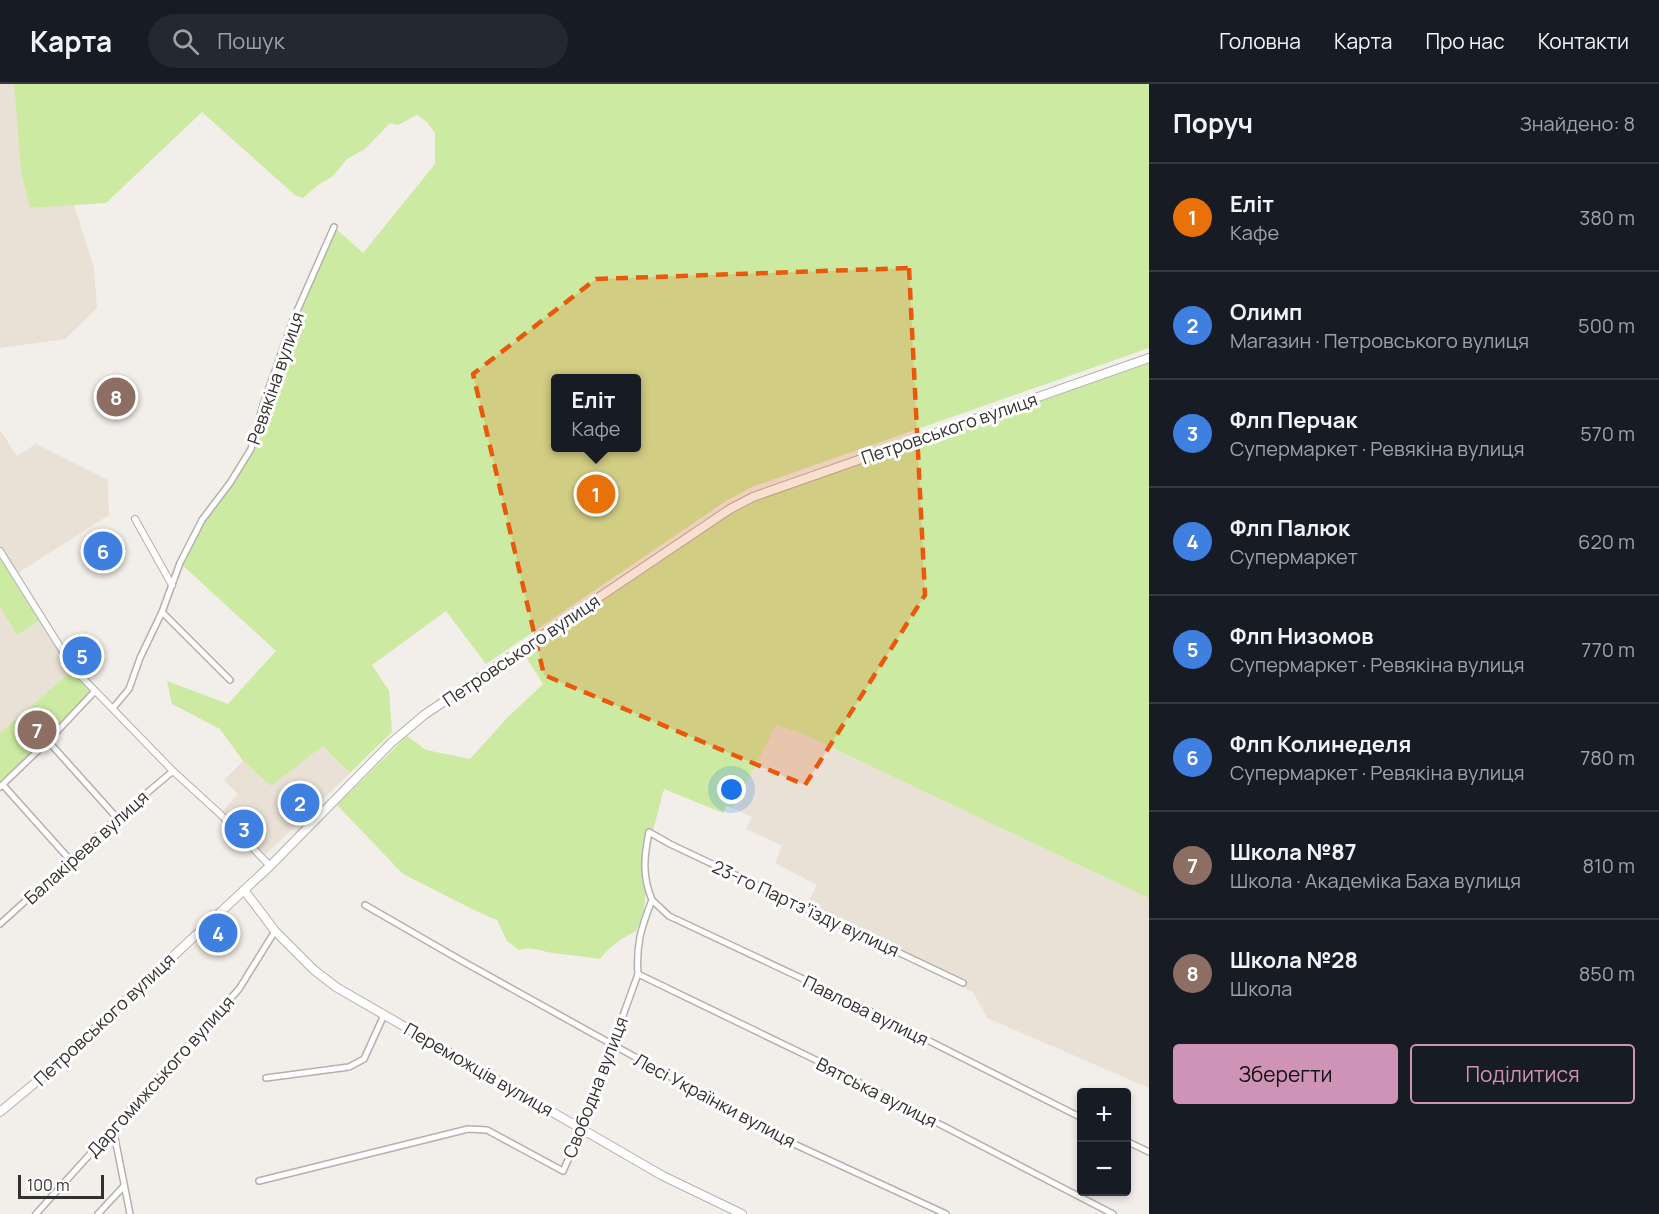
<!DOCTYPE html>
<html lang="uk">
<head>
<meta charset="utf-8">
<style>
  body { margin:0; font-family:Manrope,sans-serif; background:#242831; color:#f1f3f6 }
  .controls { position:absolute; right:18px; bottom:18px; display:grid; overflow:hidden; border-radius:6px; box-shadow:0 3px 9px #0003 }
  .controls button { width:54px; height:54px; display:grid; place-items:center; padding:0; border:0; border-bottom:2px solid #363941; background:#171b24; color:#f1f3f6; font:30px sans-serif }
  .scale { position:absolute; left:18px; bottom:15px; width:86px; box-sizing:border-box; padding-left:6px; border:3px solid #33312f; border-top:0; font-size:16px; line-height:21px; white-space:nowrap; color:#33312f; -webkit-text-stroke:4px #fff; paint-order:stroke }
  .you { position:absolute; left:732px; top:706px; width:21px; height:21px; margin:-15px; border:4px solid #fff; border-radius:50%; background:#1a73e8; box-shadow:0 0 0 9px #1a73e833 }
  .badge { display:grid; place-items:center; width:39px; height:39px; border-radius:50%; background:#ce93b6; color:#fff; font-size:20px; font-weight:700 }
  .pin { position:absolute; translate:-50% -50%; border:3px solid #fff; box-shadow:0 2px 6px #0006 }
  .popup { position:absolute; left:551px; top:290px; width:90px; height:78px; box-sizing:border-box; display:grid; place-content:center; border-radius:6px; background:#171b24; filter:drop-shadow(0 2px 4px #0005); font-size:20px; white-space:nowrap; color:#9ea1a6 }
  .popup b { font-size:22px; color:#f1f3f6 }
  .popup::after { content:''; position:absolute; left:50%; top:100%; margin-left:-12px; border:12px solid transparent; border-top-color:#171b24 }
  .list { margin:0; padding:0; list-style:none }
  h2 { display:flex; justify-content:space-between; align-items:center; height:78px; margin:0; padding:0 24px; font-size:26px }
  h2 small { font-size:20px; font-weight:400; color:#9ea1a6 }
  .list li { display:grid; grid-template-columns:39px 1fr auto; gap:18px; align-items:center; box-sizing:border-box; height:108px; padding:0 24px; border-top:2px solid #363941 }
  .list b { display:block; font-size:22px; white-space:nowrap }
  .list p { margin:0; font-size:20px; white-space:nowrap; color:#9ea1a6 }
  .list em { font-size:20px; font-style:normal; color:#9ea1a6 }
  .actions { display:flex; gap:12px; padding:18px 24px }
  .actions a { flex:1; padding:14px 0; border:2px solid #ce93b6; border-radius:6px; text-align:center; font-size:21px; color:#ce93b6 }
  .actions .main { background:#ce93b6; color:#111 }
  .icon { flex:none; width:33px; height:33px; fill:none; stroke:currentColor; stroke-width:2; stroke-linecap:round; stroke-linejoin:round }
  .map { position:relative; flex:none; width:1149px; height:1130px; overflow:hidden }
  header { display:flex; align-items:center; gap:36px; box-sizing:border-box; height:84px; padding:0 30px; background:#171b24; border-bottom:2px solid #363941 }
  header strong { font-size:28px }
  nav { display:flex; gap:33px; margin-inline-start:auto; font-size:21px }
  .search { width:420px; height:54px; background:#242831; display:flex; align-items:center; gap:15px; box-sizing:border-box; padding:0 21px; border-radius:33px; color:#9ea1a6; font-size:22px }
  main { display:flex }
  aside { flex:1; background:#171b24 }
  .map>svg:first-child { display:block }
  .built { fill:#e9e1d6 }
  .green { fill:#cceaa2; fill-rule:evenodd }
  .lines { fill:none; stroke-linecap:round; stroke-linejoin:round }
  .minor-casing { stroke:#b4b1ad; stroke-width:8 }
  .tertiary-casing { stroke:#b4b1ad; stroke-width:8 }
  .secondary-casing { stroke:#b4b1ad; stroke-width:10 }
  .minor { stroke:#fff; stroke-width:5 }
  .tertiary { stroke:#fff; stroke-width:6 }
  .secondary { stroke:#fff; stroke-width:8 }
  .marked { fill:#e8590c; fill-opacity:0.2; stroke:#e8590c; stroke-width:4.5; stroke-dasharray:12 8; stroke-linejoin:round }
  .labels { text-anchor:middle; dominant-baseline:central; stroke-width:6; stroke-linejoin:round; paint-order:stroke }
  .street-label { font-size:18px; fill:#33312f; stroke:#fff }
</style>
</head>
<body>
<header>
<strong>Карта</strong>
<div class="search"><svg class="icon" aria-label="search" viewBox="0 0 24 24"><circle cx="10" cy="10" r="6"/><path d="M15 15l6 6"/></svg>Пошук</div>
<nav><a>Головна</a><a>Карта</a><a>Про нас</a><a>Контакти</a></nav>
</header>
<main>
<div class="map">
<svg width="1149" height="1130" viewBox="0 0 1149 1130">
  <rect width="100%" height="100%" fill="#f2eee9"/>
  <!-- built -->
  <g class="built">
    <path d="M 0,0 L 14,0 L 21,88 L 30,124 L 74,121 L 94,184 L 97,224 L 65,255 L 0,264 Z"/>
    <path d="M 0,346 L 17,372 L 36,360 L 108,396 L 109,431 L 15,491 L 0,467 Z"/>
    <path d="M 0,523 L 17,551 L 43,534 L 74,585 L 0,649 Z"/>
    <path d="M 775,640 L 801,649 L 1149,814 L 1149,1004 L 987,934 L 973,908 L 879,858 L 805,824 L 817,801 L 775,779 L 782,762 L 746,745 L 752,733 L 733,724 Z"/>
    <path d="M 323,662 L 350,689 L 262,774 L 220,730 L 238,710 L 224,696 L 243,677 L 271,702 Z"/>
  </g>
  <!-- green -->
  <g class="green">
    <path d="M 14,0 L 1149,0 L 1149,264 L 752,403 L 726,417 L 486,580 L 446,527 L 372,581 L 389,607 L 392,648 L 350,689 L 323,662 L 271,702 L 243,677 L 220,645 L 172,620 L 167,597 L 228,620 L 276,567 L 180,479 L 202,436 L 251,365 L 273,291 L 334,143 L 363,169 L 435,80 L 435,49 L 427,38 L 417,31 L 398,41 L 390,39 L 365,65 L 347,75 L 333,92 L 318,101 L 303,114 L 295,111 L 202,28 L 106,119 L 30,124 L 21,88 ZM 556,294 L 636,294 L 636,364 L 556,364 Z"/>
    <path d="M 1149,279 L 1149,814 L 801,649 L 776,641 L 733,724 L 727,722 L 723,729 L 664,705 L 650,758 L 644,826 L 636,847 C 622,854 610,862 600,875 C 582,872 565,871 547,868 C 534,865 532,863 519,866 L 507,857 L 497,836 L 478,828 L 403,790 L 337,721 L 407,652 L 426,666 L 470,675 L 507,634 L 543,600 L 524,570 L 733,429 L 758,416 Z"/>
    <path d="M 0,467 L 43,534 L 17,551 L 0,523 Z"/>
    <path d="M 74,585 L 95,607 L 0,703 L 0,649 Z"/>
  </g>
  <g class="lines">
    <!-- minor casing -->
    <g class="minor-casing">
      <g id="minor">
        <path d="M 162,528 L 230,596"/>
        <path d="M 113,624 L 129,605 L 140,574 L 162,528 L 180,479 L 202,436 L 230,399 L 251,365 L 263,321 L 293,236 L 334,143"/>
        <path d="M 48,657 L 117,734"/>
        <path d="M 3,701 L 71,777"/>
        <path d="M 0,703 L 48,657 L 95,607"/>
        <path d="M 652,816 L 669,832 L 848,916 L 1082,1034"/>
        <path d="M 365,821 L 462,877 L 781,1054 L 946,1130"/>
        <path d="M 0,840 L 117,734 L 173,687"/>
        <path d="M 638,890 L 818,977 L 1113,1130"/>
        <path d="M 266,994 L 349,983 L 364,975 L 384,931"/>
        <path d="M 111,1046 L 114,1049 L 130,1130"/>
        <path d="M 1126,1057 L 1149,1068"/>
        <path d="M 259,1097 L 468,1045 L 487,1046 L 563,1087 L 582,1045 L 638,890 C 636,860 641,844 652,816 C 642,792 644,773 649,748 L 670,760 L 963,899"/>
        <path d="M 36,1130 L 239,905 L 275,847"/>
        <path d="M 98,1130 L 124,1102"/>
      </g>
    </g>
    <!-- tertiary casing -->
    <g class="tertiary-casing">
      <g id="tertiary">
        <path d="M 135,435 L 172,501"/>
        <path d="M 0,467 L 74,585 L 173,687 L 220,730 L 270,782"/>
      </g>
    </g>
    <!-- secondary casing -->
    <g class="secondary-casing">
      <g id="secondary">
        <path d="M 244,806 L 275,847 L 314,886 L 336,903 L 663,1092 L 742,1130"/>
        <path d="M 0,1028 L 52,985 L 270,782 L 391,659 L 424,631 L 730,425 L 753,413 L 1149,274"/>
      </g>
    </g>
    <!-- minor -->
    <use href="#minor" class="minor"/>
    <!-- tertiary -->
    <use href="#tertiary" class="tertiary"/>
    <!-- secondary -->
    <use href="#secondary" class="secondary"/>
  </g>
  <!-- marked area -->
  <path class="marked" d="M 909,184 L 925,511 L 805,701 L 544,591 L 473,290 L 596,195 Z"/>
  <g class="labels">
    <!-- street labels -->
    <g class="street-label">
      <text transform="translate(275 294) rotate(-71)">Ревякіна вулиця</text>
      <text transform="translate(949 344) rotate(-19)">Петровського вулиця</text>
      <text transform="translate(521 566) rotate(-34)">Петровського вулиця</text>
      <text transform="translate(86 763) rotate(-42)">Балакірева вулиця</text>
      <text transform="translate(806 824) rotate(25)">23-го Партз’їзду вулиця</text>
      <text transform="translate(866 926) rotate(26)">Павлова вулиця</text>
      <text transform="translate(104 935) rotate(-43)">Петровського вулиця</text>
      <text transform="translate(479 985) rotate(30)">Переможців вулиця</text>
      <text transform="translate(160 992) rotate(-48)">Даргомижського вулиця</text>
      <text transform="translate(595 1003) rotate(-69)">Свободна вулиця</text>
      <text transform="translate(877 1008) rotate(27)">Вятська вулиця</text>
      <text transform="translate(715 1016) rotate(28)">Лесі Українки вулиця</text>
    </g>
  </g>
</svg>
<div class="controls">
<button>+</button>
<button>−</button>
</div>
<div class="scale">100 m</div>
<div class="you"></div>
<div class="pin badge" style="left:596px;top:410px;background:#e8710a">1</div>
<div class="popup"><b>Еліт</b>Кафе</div>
<div class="pin badge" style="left:300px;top:719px;background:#3f7fe0">2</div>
<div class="pin badge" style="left:244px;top:745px;background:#3f7fe0">3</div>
<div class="pin badge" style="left:218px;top:849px;background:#3f7fe0">4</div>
<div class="pin badge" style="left:82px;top:572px;background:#3f7fe0">5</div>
<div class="pin badge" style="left:103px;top:467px;background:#3f7fe0">6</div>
<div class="pin badge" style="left:37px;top:646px;background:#8d6e63">7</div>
<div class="pin badge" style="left:116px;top:313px;background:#8d6e63">8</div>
</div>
<aside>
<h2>Поруч<small>Знайдено: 8</small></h2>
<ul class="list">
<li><span class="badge" style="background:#e8710a">1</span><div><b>Еліт</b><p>Кафе</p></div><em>380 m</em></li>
<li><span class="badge" style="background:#3f7fe0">2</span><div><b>Олимп</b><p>Магазин · Петровського вулиця</p></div><em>500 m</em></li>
<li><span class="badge" style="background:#3f7fe0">3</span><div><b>Флп Перчак</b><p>Супермаркет · Ревякіна вулиця</p></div><em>570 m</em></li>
<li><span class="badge" style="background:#3f7fe0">4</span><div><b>Флп Палюк</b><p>Супермаркет</p></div><em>620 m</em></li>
<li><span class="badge" style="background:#3f7fe0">5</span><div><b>Флп Низомов</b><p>Супермаркет · Ревякіна вулиця</p></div><em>770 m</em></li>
<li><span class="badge" style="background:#3f7fe0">6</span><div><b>Флп Колинеделя</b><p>Супермаркет · Ревякіна вулиця</p></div><em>780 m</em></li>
<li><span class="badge" style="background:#8d6e63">7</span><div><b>Школа №87</b><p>Школа · Академіка Баха вулиця</p></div><em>810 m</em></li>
<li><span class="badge" style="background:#8d6e63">8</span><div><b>Школа №28</b><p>Школа</p></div><em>850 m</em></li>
</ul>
<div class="actions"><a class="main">Зберегти</a><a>Поділитися</a></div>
</aside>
</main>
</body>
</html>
